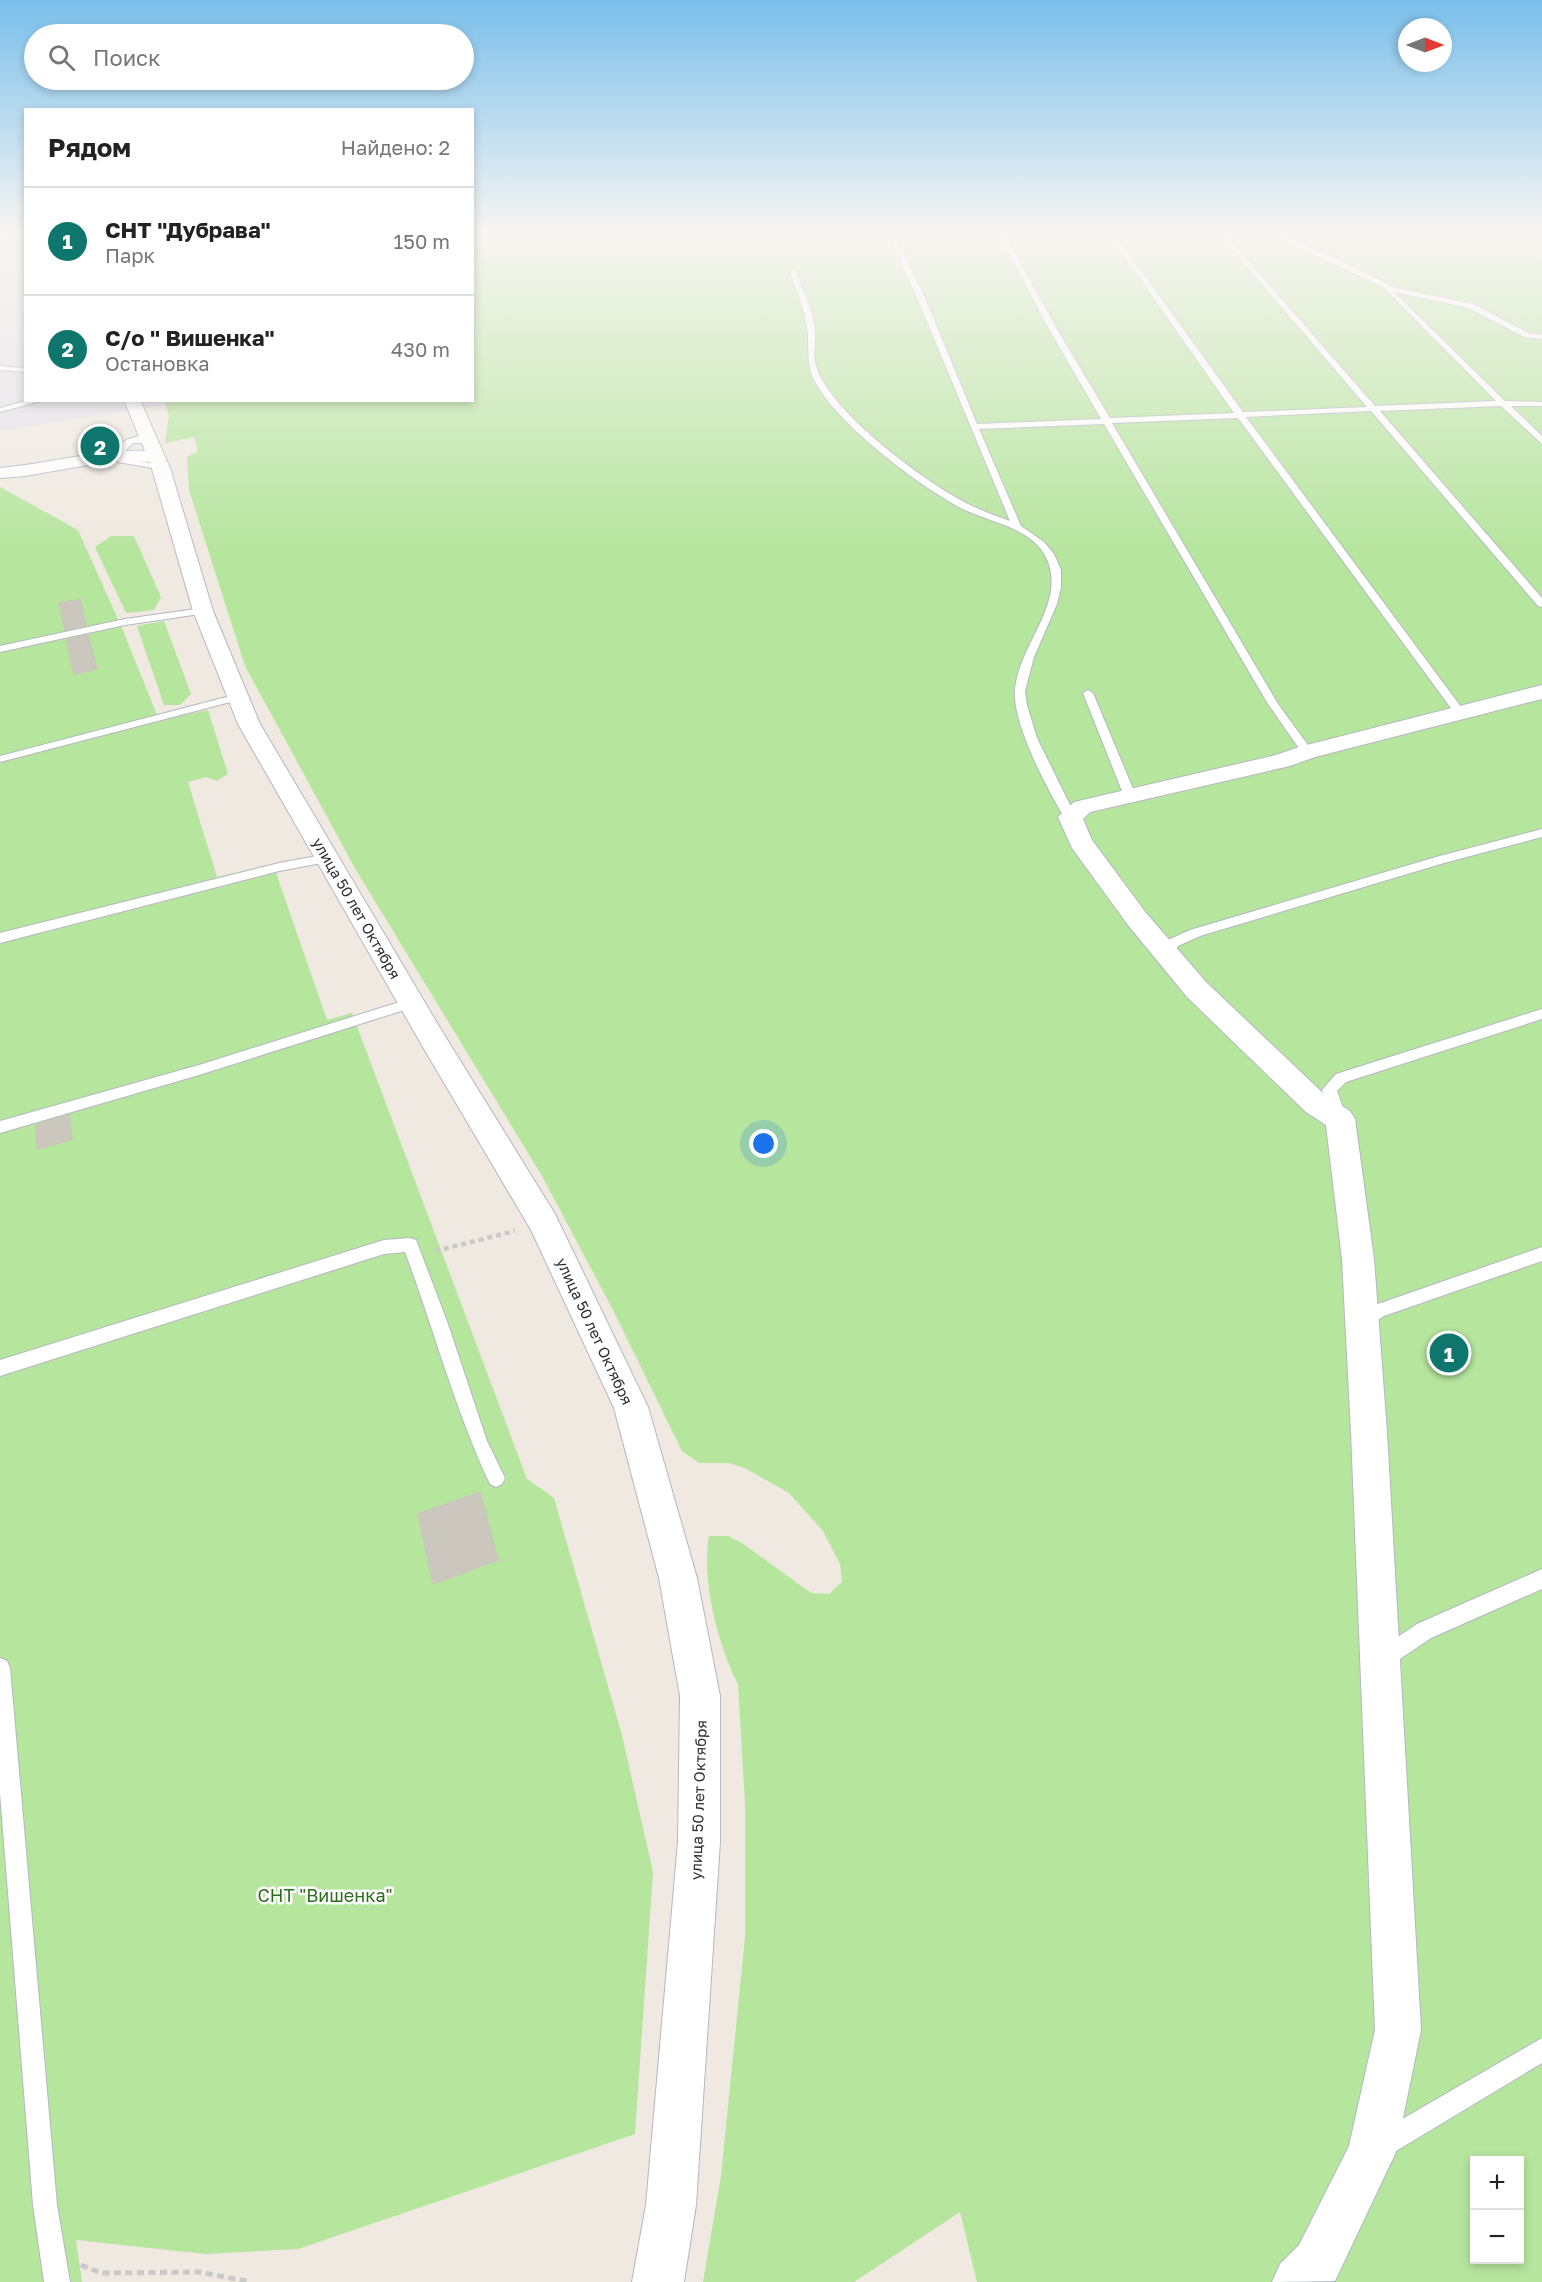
<!DOCTYPE html>
<html lang="ru">
<head>
<meta charset="utf-8">
<style>
  body { margin:0; font-family:"Golos Text",sans-serif; background:#f6f6f6; color:#222 }
  .controls { position:absolute; right:18px; bottom:18px; display:grid; overflow:hidden; border-radius:0px; box-shadow:0 3px 9px #0003 }
  .controls button { width:54px; height:54px; display:grid; place-items:center; padding:0; border:0; border-bottom:2px solid #e0e0e0; background:#fff; color:#222; font:30px sans-serif }
  .compass { position:absolute; left:1398px; top:18px; width:54px; height:54px; border-radius:50%; background:#fff; box-shadow:0 3px 9px #0003; rotate:90deg }
  .you { position:absolute; left:764px; top:1144px; width:21px; height:21px; margin:-15px; border:4px solid #fff; border-radius:50%; background:#1a73e8; box-shadow:0 0 0 9px #1a73e833 }
  .badge { display:grid; place-items:center; width:39px; height:39px; border-radius:50%; background:#0f766e; color:#fff; font-size:20px; font-weight:700 }
  .pin { position:absolute; translate:-50% -50%; border:3px solid #fff; box-shadow:0 2px 6px #0006 }
  .list { margin:0; padding:0; list-style:none }
  h2 { display:flex; justify-content:space-between; align-items:center; height:78px; margin:0; padding:0 24px; font-size:26px }
  h2 small { font-size:20px; font-weight:400; color:#767676 }
  .list li { display:grid; grid-template-columns:39px 1fr auto; gap:18px; align-items:center; box-sizing:border-box; height:108px; padding:0 24px; border-top:2px solid #e0e0e0 }
  .list b { display:block; font-size:22px; white-space:nowrap }
  .list p { margin:0; font-size:20px; white-space:nowrap; color:#767676 }
  .list em { font-size:20px; font-style:normal; color:#767676 }
  .icon { flex:none; width:33px; height:33px; fill:none; stroke:currentColor; stroke-width:2; stroke-linecap:round; stroke-linejoin:round }
  .map { position:relative; flex:none; width:1542px; height:2282px; overflow:hidden }
  .search { position:absolute; background:#fff; box-shadow:0 3px 9px #0003; left:24px; top:24px; width:450px; height:66px; display:flex; align-items:center; gap:15px; box-sizing:border-box; padding:0 21px; border-radius:33px; color:#767676; font-size:22px }
  .panel { position:absolute; background:#fff; box-shadow:0 3px 9px #0003; left:24px; top:108px; width:450px; height:294px; border-radius:0px }
  .map>svg:first-child { display:block }
  .industrial { fill:#e3e1e8 }
  .green { fill:#b6e59e; fill-rule:evenodd }
  .building { fill:#cbc7bf; stroke:#cbc5ba; stroke-width:1.5 }
  .lines { fill:none; stroke-linecap:round; stroke-linejoin:round }
  .service-casing { stroke:#b4b7c1; stroke-width:2 }
  .minor-casing { stroke:#b4b7c1; stroke-width:2 }
  .path-far1 { stroke:#c9c9c9; stroke-width:4.5; stroke-dasharray:5 4; stroke-linecap:butt }
  .path { stroke:#c9c9c9; stroke-width:5; stroke-dasharray:7 4.5; stroke-linecap:butt }
  .service { fill:#fff; fill-rule:evenodd }
  .minor { fill:#fff; fill-rule:evenodd }
  .labels { text-anchor:middle; dominant-baseline:central; stroke-width:5; stroke-linejoin:round; paint-order:stroke }
  .street-label { font-size:15px; fill:#2e2e2e; stroke:#fff }
  .near-park-label { font-size:18px; fill:#2c6e1b; stroke:#fff }
</style>
</head>
<body>
<div class="map">
<svg width="1542" height="2282" viewBox="0 0 1542 2282">
  <rect width="100%" height="100%" fill="#efe9e1"/>
  <!-- industrial -->
  <path class="industrial" d="M 0,233 L 25,233 L 26,400 L 188,401 L 0,431 Z"/>
  <!-- green -->
  <g class="green">
    <path d="M 473,233 L 1542,233 L 1542,2282 L 977,2282 L 960,2212 L 854,2282 L 703,2282 L 721,2176 L 745,1937 L 745,1803 L 738,1684 C 718,1645 701,1579 709,1536 L 728,1536 L 742,1543 L 811,1593 L 829,1594 L 842,1582 L 840,1564 L 823,1531 L 789,1493 L 745,1468 L 729,1463 L 699,1463 L 682,1451 L 613,1310 L 542,1176 L 356,870 L 245,666 L 189,490 L 187,457 L 198,451 L 194,437 L 165,443 L 169,415 L 164,401 L 472,400 ZM 1474,2160 L 1520,2160 L 1520,2260 L 1474,2260 Z"/>
    <path d="M 0,487 L 78,530 L 122,628 L 159,720 L 208,710 L 228,774 L 217,781 L 206,777 L 188,782 L 217,877 L 273,864 L 327,1020 L 352,1013 L 527,1479 L 554,1498 L 622,1735 L 653,1872 L 635,2134 L 298,2249 L 205,2254 L 76,2240 L 82,2282 L 0,2282 Z"/>
    <path d="M 111,536 L 134,536 L 161,597 L 154,610 L 126,613 L 95,547 Z"/>
    <path d="M 164,621 L 191,694 L 180,705 L 164,705 L 137,626 Z"/>
  </g>
  <!-- building -->
  <g class="building">
    <path d="M 80,599 L 86,625 L 65,630 L 59,603 Z"/>
    <path d="M 88,635 L 97,669 L 74,674 L 67,640 Z"/>
    <path d="M 69,1115 L 72,1139 L 37,1149 L 36,1125 Z"/>
    <path d="M 480,1492 L 498,1560 L 433,1584 L 418,1514 Z"/>
  </g>
  <g class="lines">
    <!-- service casing -->
    <g class="service-casing">
      <g id="service">
        <path d="M 998,233 L 1004,233 L 1057,329 L 1110,418 L 1234,413 L 1108,233 L 1114,233 L 1243,412 L 1367,407 L 1218,233 L 1224,233 L 1375,406 L 1496,401 L 1383,287 L 1285,241 L 1235,233 L 1288,238 L 1324,253 L 1396,288 L 1473,304 L 1529,333 L 1542,335 L 1542,339 L 1524,337 L 1468,308 L 1394,292 L 1505,401 L 1542,402 L 1542,406 L 1511,406 L 1542,436 L 1542,444 L 1501,406 L 1380,411 L 1542,598 L 1542,607 L 1538,606 L 1371,411 L 1246,417 L 1464,711 L 1464,715 L 1456,715 L 1238,418 L 1112,423 L 1278,704 L 1313,752 L 1307,755 L 1303,754 L 1268,704 L 1104,424 L 979,429 L 1021,526 L 1044,542 L 1054,554 L 1061,570 L 1061,587 L 1057,604 L 1034,657 L 1025,691 L 1027,705 L 1037,738 L 1076,817 L 1074,820 L 1066,820 C 1048,791 1012,723 1015,690 C 1018,645 1068,603 1046,557 C 1031,527 988,522 961,508 C 918,485 841,427 817,385 C 805,366 810,349 807,328 C 805,309 796,290 790,272 L 793,270 L 796,272 C 803,290 812,309 815,328 C 816,342 812,356 817,369 C 834,415 925,482 968,504 C 982,511 996,516 1010,521 L 918,300 L 890,238 L 893,236 L 896,238 L 926,300 L 977,424 L 1101,419 L 1049,329 Z"/>
        <path d="M 0,366 L 26,368 L 26,372 L 0,370 Z"/>
        <path d="M 29,400 L 45,400 L 0,412 L 0,408 Z"/>
        <path d="M 139,436 L 154,440 L 150,443 L 133,443 L 121,455 L 124,458 L 164,466 L 164,470 L 118,462 L 114,457 C 115,445 127,438 139,436 Z"/>
        <path d="M 203,608 L 207,609 L 207,613 L 125,625 L 0,652 L 0,646 L 125,619 Z"/>
        <path d="M 1088,690 L 1093,693 L 1136,796 L 1134,799 L 1130,800 L 1124,796 L 1083,693 Z"/>
        <path d="M 238,694 L 242,695 L 242,699 L 0,762 L 0,756 Z"/>
        <path d="M 1542,829 L 1542,837 L 1444,863 L 1200,936 L 1178,946 L 1171,957 L 1166,959 L 1159,954 L 1168,940 L 1190,930 L 1436,857 Z"/>
        <path d="M 328,854 L 334,858 L 332,861 L 279,871 L 0,943 L 0,933 L 279,863 Z"/>
        <path d="M 412,998 L 417,1000 L 419,1003 L 417,1006 L 199,1075 L 0,1133 L 0,1121 L 199,1065 Z"/>
        <path d="M 1542,1009 L 1542,1019 L 1346,1082 L 1337,1091 L 1347,1119 L 1345,1123 L 1335,1123 L 1322,1090 L 1336,1074 Z"/>
        <path d="M 410,1238 L 416,1240 L 418,1245 L 448,1324 L 487,1441 L 505,1478 L 502,1484 L 496,1487 L 490,1484 C 455,1410 434,1329 405,1252 L 384,1254 L 0,1376 L 0,1360 L 384,1240 Z"/>
        <path d="M 1542,1247 L 1542,1261 L 1384,1316 L 1363,1329 L 1357,1327 L 1355,1322 L 1357,1317 L 1372,1306 Z"/>
        <path d="M 1542,1569 L 1542,1589 L 1431,1638 L 1391,1665 L 1384,1668 L 1377,1665 L 1374,1658 L 1377,1651 L 1417,1624 Z"/>
        <path d="M 0,1658 L 7,1661 L 10,1668 L 57,2205 L 70,2282 L 44,2282 L 33,2205 L 0,1793 Z"/>
        <path d="M 1542,2038 L 1542,2063 L 1391,2154 L 1382,2157 L 1373,2154 L 1370,2145 L 1373,2136 Z"/>
      </g>
    </g>
    <!-- minor casing -->
    <g class="minor-casing">
      <g id="minor">
        <path d="M 124,400 L 140,400 L 170,468 L 213,611 L 260,724 L 440,1028 L 555,1214 L 648,1407 L 697,1578 L 720,1696 L 720,1842 L 696,2205 L 684,2282 L 632,2282 L 646,2205 L 678,1842 L 680,1696 L 659,1578 L 614,1408 L 531,1230 L 420,1042 L 238,724 L 193,611 L 150,462 L 117,460 L 25,476 L 0,478 L 0,468 C 49,464 96,449 145,451 Z"/>
        <path d="M 1542,685 L 1542,699 L 1315,757 L 1290,766 L 1090,812 L 1083,819 L 1092,840 L 1146,913 L 1207,983 L 1326,1096 L 1350,1111 L 1355,1119 L 1374,1259 L 1387,1432 L 1421,2030 L 1396,2152 L 1335,2281 L 1272,2282 L 1280,2264 L 1299,2245 L 1349,2146 L 1375,2030 L 1351,1432 L 1342,1259 L 1326,1125 L 1306,1112 L 1187,997 L 1128,925 L 1072,848 L 1058,817 L 1074,802 L 1276,755 L 1299,747 Z"/>
      </g>
    </g>
    <!-- path-far1 -->
    <path class="path-far1" d="M 435,1251 L 515,1231"/>
    <!-- path -->
    <path class="path" d="M 81,2265 L 101,2273 L 199,2272 L 251,2282"/>
    <!-- service -->
    <use href="#service" class="service"/>
    <!-- minor -->
    <use href="#minor" class="minor"/>
  </g>
  <!-- sky -->
  <linearGradient id="sky" x2="0" y2="1"><stop stop-color="#7abfeb"/><stop offset="0.42" stop-color="#f8f5f2"/><stop offset="1" stop-color="#f8f5f2" stop-opacity="0"/></linearGradient>
  <rect width="1542" height="552" fill="url(#sky)"/>
  <g class="labels">
    <!-- street labels -->
    <g class="street-label">
      <text transform="translate(357 908) rotate(60)">улица 50 лет Октября</text>
      <text transform="translate(595 1331) rotate(65)">улица 50 лет Октября</text>
      <text transform="translate(698 1800) rotate(-88)">улица 50 лет Октября</text>
    </g>
    <!-- near-park labels -->
    <g class="near-park-label">
      <text x="325" y="1895">СНТ "Вишенка"</text>
    </g>
  </g>
</svg>
<div class="controls">
<button>+</button>
<button>−</button>
</div>
<svg class="compass" viewBox="-18 -18 36 36"><path d="M0-13l5 13h-10z" fill="#e53935"/><path d="M0 13l5-13h-10z" fill="#767676"/></svg>
<div class="you"></div>
<div class="pin badge" style="left:1449px;top:1353px">1</div>
<div class="pin badge" style="left:100px;top:446px">2</div>
<div class="search"><svg class="icon" aria-label="search" viewBox="0 0 24 24"><circle cx="10" cy="10" r="6"/><path d="M15 15l6 6"/></svg>Поиск</div>
<section class="panel">
<h2>Рядом<small>Найдено: 2</small></h2>
<ul class="list">
<li><span class="badge">1</span><div><b>СНТ &quot;Дубрава&quot;</b><p>Парк</p></div><em>150 m</em></li>
<li><span class="badge">2</span><div><b>С/о &quot; Вишенка&quot;</b><p>Остановка</p></div><em>430 m</em></li>
</ul>
</section>
</div>
</body>
</html>
